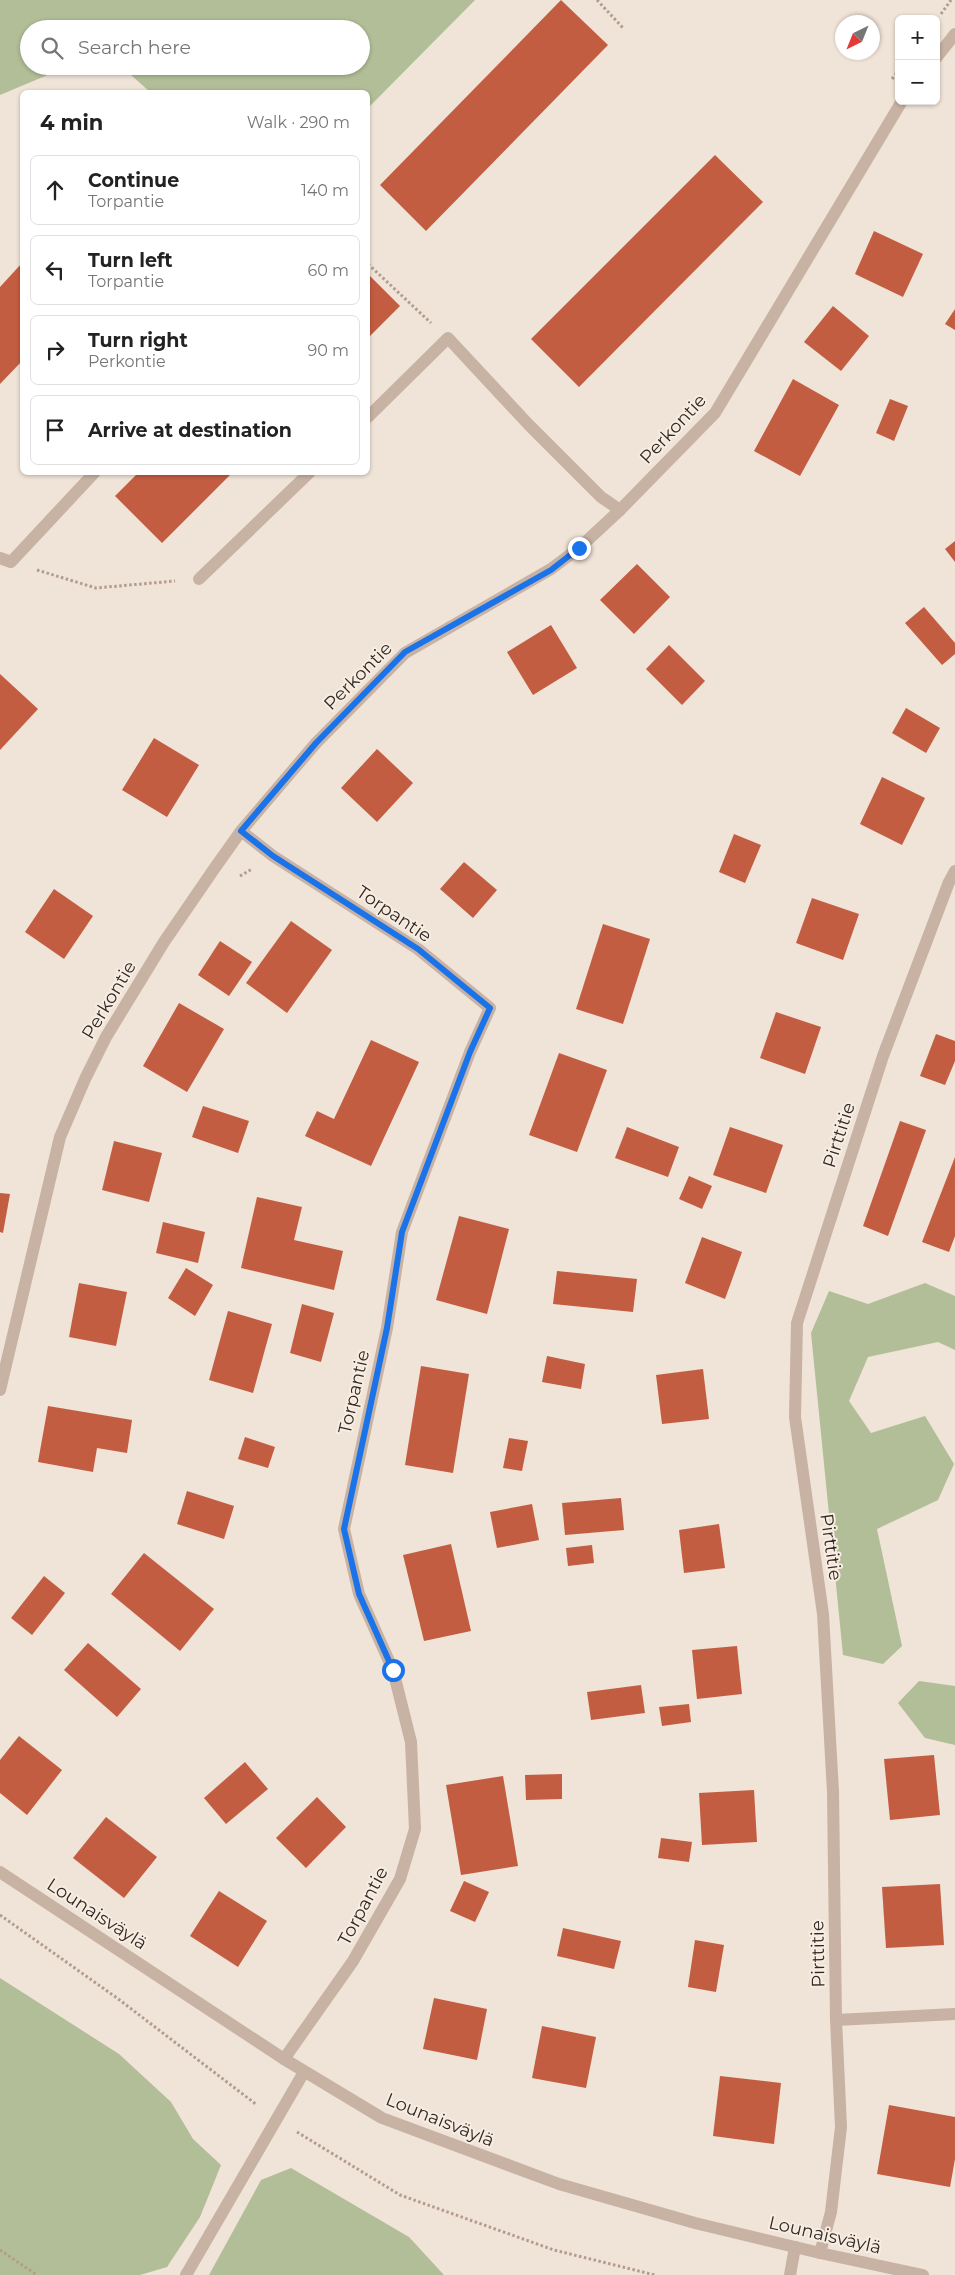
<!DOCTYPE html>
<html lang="en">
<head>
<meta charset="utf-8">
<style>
  body { margin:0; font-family:Montserrat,sans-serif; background:#f2f2f2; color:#222 }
  .controls { position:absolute; right:15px; top:15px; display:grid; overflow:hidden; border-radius:8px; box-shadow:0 1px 4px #0004 }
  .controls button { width:45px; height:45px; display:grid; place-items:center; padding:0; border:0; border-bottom:1px solid #e0e0e0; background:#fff; color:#222; font:25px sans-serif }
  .compass { position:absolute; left:835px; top:15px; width:45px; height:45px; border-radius:50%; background:#fff; box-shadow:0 1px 4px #0004; rotate:223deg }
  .stop { position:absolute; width:15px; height:15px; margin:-11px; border:4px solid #1a73e8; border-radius:50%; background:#fff }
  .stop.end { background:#1a73e8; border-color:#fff; box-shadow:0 1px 5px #0008 }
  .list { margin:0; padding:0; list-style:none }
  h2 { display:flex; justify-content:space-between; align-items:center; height:65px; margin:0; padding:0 20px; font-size:21px }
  h2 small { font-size:16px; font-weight:400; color:#767676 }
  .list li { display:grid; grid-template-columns:32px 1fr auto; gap:15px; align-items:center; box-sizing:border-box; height:70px; margin:0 10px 10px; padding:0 10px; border:1px solid #e0e0e0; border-radius:8px }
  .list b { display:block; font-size:19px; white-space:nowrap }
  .list p { margin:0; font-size:16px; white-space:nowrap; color:#767676 }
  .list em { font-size:16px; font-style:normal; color:#767676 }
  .icon { flex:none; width:28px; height:28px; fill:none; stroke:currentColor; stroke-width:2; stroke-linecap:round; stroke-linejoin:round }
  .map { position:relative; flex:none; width:955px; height:2275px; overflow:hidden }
  .search { position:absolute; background:#fff; box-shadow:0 1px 4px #0004; left:20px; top:20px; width:350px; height:55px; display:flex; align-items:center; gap:12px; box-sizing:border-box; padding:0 18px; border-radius:28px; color:#767676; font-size:19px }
  .panel { position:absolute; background:#fff; box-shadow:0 1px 4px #0004; left:20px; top:90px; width:350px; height:385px; border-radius:8px }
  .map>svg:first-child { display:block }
  .green { fill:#b2be97 }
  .building { fill:#c35d41 }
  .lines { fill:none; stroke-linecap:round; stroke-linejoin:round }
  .path { stroke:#b39c8e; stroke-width:3; stroke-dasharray:2.5 2.5; stroke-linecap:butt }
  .minor { stroke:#c7b2a3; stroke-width:12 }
  .route { stroke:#1a73e8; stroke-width:6 }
  .labels { text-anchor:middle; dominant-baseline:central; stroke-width:4; stroke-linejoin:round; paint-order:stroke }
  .street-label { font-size:18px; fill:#322925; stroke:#f8ede2 }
</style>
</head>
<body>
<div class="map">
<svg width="955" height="2275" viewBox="0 0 955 2275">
  <rect width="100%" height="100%" fill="#f0e3d7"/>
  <!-- green -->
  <g class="green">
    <path d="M 0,0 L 475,0 L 368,108 L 368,92 L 150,92 L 121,66 L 361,66 L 361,29 L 29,29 L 29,66 L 69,66 L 0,95 Z"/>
    <path d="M 925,1283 L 955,1296 L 955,1350 L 938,1342 L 868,1357 L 849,1401 L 871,1433 L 925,1416 L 954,1464 L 938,1500 L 877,1529 L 902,1646 L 883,1664 L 843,1655 L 811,1333 L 829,1291 L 868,1304 Z"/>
    <path d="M 919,1681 L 955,1686 L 955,1745 L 925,1738 L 898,1703 Z"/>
    <path d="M 0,1978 L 119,2054 L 171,2102 L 193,2139 L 221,2165 L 200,2217 L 167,2267 L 140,2275 L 0,2275 Z"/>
    <path d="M 291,2168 L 409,2237 L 444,2275 L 209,2275 L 261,2180 Z"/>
  </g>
  <!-- building -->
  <g class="building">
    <path d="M 561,0 L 608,45 L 426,231 L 380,185 Z"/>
    <path d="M 715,155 L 763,202 L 579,387 L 531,339 Z"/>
    <path d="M 874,231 L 923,254 L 903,297 L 855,274 Z"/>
    <path d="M 22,263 L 22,361 L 0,384 L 0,287 Z"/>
    <path d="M 368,274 L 400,306 L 368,338 Z"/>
    <path d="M 833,306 L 869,336 L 841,371 L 804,342 Z"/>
    <path d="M 955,309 L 955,330 L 945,324 Z"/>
    <path d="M 793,379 L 839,405 L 800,476 L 754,451 Z"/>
    <path d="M 890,399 L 908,406 L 894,441 L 876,433 Z"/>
    <path d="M 139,472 L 233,472 L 162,543 L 115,496 Z"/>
    <path d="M 955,541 L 955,562 L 945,549 Z"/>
    <path d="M 637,564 L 670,597 L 634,634 L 600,600 Z"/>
    <path d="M 924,607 L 955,643 L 955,654 L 942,665 L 905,623 Z"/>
    <path d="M 551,625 L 577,668 L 533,695 L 507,652 Z"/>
    <path d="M 669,645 L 705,681 L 682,705 L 646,669 Z"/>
    <path d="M 0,674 L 38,709 L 0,750 Z"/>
    <path d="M 906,708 L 940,728 L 926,753 L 892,733 Z"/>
    <path d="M 154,738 L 199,765 L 167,817 L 122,790 Z"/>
    <path d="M 377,749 L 413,783 L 377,822 L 341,788 Z"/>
    <path d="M 882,777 L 925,798 L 902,845 L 860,824 Z"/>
    <path d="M 734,834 L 761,845 L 745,883 L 719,872 Z"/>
    <path d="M 464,862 L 497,890 L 473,918 L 440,889 Z"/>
    <path d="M 54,889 L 93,916 L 64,959 L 25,932 Z"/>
    <path d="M 812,898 L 859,914 L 843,960 L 796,943 Z"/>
    <path d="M 291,921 L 332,950 L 287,1013 L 246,983 Z"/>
    <path d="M 603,924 L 650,939 L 623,1024 L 576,1009 Z"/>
    <path d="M 220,941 L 252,962 L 229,996 L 198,975 Z"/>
    <path d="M 179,1003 L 224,1029 L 187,1092 L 143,1066 Z"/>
    <path d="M 776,1012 L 821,1027 L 805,1074 L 760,1058 Z"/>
    <path d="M 936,1034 L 955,1041 L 955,1061 L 945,1085 L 920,1076 Z"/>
    <path d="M 371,1040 L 419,1062 L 371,1166 L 305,1136 L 317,1111 L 334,1119 Z"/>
    <path d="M 559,1053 L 607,1070 L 577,1152 L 529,1135 Z"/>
    <path d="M 203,1106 L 249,1121 L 238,1153 L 192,1137 Z"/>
    <path d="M 900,1121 L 926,1130 L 888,1236 L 863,1226 Z"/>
    <path d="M 627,1127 L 679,1147 L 668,1177 L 615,1158 Z"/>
    <path d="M 730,1127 L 783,1145 L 766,1193 L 713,1175 Z"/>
    <path d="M 114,1141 L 162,1153 L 149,1202 L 102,1190 Z"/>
    <path d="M 955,1157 L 955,1236 L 949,1252 L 922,1242 Z"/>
    <path d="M 689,1176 L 712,1186 L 702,1209 L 679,1199 Z"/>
    <path d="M 0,1193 L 10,1194 L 3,1233 L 0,1232 Z"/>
    <path d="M 257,1197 L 302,1207 L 294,1240 L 343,1251 L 334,1290 L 241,1268 Z"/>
    <path d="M 459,1216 L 509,1229 L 487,1314 L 436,1300 Z"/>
    <path d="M 163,1222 L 205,1232 L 198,1263 L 156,1253 Z"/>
    <path d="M 702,1237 L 742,1252 L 725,1299 L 685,1283 Z"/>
    <path d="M 186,1268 L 213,1285 L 195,1316 L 168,1298 Z"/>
    <path d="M 557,1271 L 637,1279 L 633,1312 L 553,1304 Z"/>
    <path d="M 79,1283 L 127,1292 L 116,1346 L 69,1337 Z"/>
    <path d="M 302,1304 L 334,1313 L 321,1362 L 290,1353 Z"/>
    <path d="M 228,1311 L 272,1324 L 253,1393 L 209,1380 Z"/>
    <path d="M 547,1356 L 585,1364 L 581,1389 L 542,1382 Z"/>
    <path d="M 421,1366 L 469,1374 L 453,1473 L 405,1465 Z"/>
    <path d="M 703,1369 L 709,1419 L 662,1424 L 656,1375 Z"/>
    <path d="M 48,1406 L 132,1420 L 127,1453 L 97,1448 L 93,1472 L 38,1462 Z"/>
    <path d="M 245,1437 L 275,1447 L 268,1468 L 238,1459 Z"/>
    <path d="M 509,1438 L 528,1441 L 522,1471 L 503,1468 Z"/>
    <path d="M 187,1491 L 234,1506 L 224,1539 L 177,1524 Z"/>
    <path d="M 621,1498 L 624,1530 L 565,1535 L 562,1503 Z"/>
    <path d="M 532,1504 L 539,1540 L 497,1548 L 490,1512 Z"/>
    <path d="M 719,1524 L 725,1568 L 684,1573 L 679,1530 Z"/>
    <path d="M 451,1544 L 471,1631 L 424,1641 L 403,1555 Z"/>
    <path d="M 592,1545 L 594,1563 L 568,1566 L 566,1548 Z"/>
    <path d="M 144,1553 L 214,1609 L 180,1651 L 111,1594 Z"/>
    <path d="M 44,1576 L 65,1593 L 32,1635 L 11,1618 Z"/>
    <path d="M 88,1643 L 141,1689 L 117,1717 L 64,1670 Z"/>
    <path d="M 737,1646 L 742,1694 L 697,1699 L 692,1650 Z"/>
    <path d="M 641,1685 L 645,1713 L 591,1720 L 587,1692 Z"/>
    <path d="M 689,1704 L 691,1722 L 662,1726 L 659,1707 Z"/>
    <path d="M 19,1736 L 62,1770 L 27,1815 L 0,1793 L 0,1760 Z"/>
    <path d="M 934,1755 L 940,1815 L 890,1820 L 884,1759 Z"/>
    <path d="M 245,1762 L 268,1789 L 226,1824 L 204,1798 Z"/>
    <path d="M 562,1774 L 562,1799 L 526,1800 L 525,1775 Z"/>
    <path d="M 503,1776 L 518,1866 L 461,1875 L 446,1785 Z"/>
    <path d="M 754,1790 L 757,1842 L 702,1845 L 699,1793 Z"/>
    <path d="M 317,1797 L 346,1827 L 306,1868 L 276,1838 Z"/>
    <path d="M 106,1817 L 157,1857 L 124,1898 L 73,1858 Z"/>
    <path d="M 661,1838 L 692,1842 L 689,1862 L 658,1858 Z"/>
    <path d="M 464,1881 L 489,1892 L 475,1922 L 450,1911 Z"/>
    <path d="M 940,1884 L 944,1945 L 886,1948 L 882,1887 Z"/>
    <path d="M 219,1891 L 267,1921 L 238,1967 L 190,1936 Z"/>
    <path d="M 563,1928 L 621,1941 L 614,1969 L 557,1956 Z"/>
    <path d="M 695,1940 L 724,1945 L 716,1992 L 688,1987 Z"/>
    <path d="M 434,1998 L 487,2009 L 477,2060 L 423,2049 Z"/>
    <path d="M 542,2026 L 596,2037 L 586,2088 L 532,2078 Z"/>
    <path d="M 720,2076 L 781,2083 L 774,2144 L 713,2136 Z"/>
    <path d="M 889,2105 L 955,2117 L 955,2159 L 950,2187 L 877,2174 Z"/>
  </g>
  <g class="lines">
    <!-- path -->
    <g class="path">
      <path d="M 597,0 L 624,29"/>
      <path d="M 941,14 L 951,0"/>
      <path d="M 892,79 L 899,70"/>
      <path d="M 368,264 L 431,323"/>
      <path d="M 37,570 L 96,588 L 175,581"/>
      <path d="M 240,876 L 252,869"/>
      <path d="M 0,1915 L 117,1998 L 257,2105"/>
      <path d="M 297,2132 L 400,2195 L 554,2250 L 655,2275"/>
      <path d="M 0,2250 L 37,2275"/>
    </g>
    <!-- minor -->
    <g class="minor">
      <path d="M 936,58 L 955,34"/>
      <path d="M 368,417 L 448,338 L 529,425 L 601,497 L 620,510"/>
      <path d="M 0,558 L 11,562 L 95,472"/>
      <path d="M 199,579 L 310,472"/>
      <path d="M 241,831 L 273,856 L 418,949 L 490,1008 L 470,1052 L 402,1232 L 387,1328 L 344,1529 L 359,1594 L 393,1670 L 411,1742 L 415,1829 L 400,1879 L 353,1961 L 284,2059"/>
      <path d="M 0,1390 L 60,1137 L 85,1079 L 106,1037 L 164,942 L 214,869 L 241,831 L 316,743 L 405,653 L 551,569 L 579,548 L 620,510 L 715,413 L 902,101"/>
      <path d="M 0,1872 L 284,2059 L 382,2118 L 559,2184 L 695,2223 L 820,2253 L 923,2275"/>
      <path d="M 836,2020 L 955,2014"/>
      <path d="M 820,2253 L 831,2212 L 841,2127 L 836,2020 L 833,1792 L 823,1614 L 795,1417 L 797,1323 L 883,1056 L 949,882 L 955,871"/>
      <path d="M 186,2275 L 304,2072"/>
      <path d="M 790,2275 L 795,2247"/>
    </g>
  </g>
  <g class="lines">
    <!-- route -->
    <path class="route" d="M 393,1670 L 359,1594 L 344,1529 L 387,1328 L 402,1232 L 470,1052 L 490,1008 L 418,949 L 273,856 L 241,831 L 316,743 L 405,652 L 551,570 L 579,548"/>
  </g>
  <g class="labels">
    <!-- street labels -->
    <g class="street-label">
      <text transform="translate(673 429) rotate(-47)">Perkontie</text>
      <text transform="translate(358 676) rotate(-45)">Perkontie</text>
      <text transform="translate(394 914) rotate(34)">Torpantie</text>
      <text transform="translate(109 1000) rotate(-59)">Perkontie</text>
      <text transform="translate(839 1135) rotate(-72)">Pirttitie</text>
      <text transform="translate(354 1392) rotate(-77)">Torpantie</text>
      <text transform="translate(831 1547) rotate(82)">Pirttitie</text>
      <text transform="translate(363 1906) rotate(-62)">Torpantie</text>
      <text transform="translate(97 1914) rotate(33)">Lounaisväylä</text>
      <text transform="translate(818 1954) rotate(-91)">Pirttitie</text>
      <text transform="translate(440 2120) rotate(22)">Lounaisväylä</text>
      <text transform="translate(825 2235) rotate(13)">Lounaisväylä</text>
    </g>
  </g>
</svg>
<div class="controls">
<button>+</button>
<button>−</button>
</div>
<svg class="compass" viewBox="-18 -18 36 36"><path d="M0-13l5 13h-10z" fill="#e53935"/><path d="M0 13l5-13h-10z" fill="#767676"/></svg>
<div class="stop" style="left:393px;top:1670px"></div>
<div class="stop end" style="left:579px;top:548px"></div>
<div class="search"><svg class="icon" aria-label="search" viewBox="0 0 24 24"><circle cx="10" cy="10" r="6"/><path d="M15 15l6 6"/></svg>Search here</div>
<section class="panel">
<h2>4 min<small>Walk · 290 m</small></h2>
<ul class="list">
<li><svg class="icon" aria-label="ahead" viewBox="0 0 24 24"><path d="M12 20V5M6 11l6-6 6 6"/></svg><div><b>Continue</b><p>Torpantie</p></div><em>140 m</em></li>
<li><svg class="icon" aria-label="left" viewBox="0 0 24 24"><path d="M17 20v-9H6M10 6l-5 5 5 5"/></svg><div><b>Turn left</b><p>Torpantie</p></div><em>60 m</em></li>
<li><svg class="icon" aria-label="right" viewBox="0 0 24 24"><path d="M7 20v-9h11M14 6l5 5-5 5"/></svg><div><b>Turn right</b><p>Perkontie</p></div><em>90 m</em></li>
<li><svg class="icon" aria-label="arrive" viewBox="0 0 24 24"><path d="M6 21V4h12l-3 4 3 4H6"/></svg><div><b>Arrive at destination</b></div></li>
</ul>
</section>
</div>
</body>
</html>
